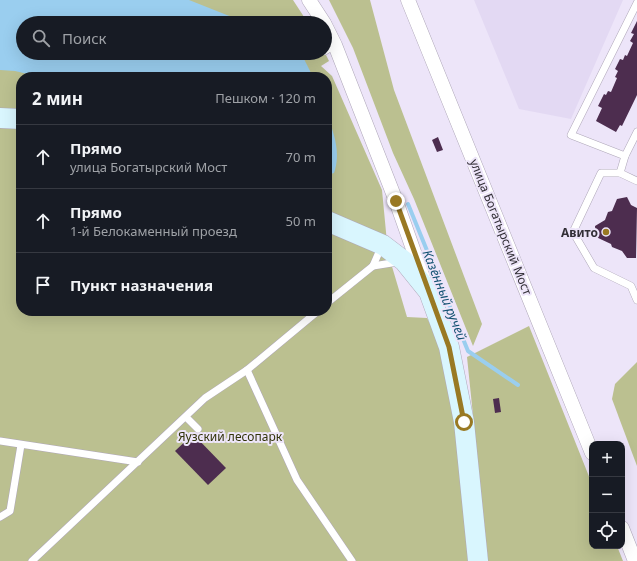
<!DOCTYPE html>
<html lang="ru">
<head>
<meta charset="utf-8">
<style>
  body { margin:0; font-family:"Noto Sans",sans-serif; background:#242831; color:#f1f3f6 }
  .controls { position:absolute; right:12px; bottom:12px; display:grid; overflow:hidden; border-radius:8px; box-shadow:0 4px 16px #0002 }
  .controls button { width:36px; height:36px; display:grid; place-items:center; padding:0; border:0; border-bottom:1px solid #363941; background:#171b24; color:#f1f3f6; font:20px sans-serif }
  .stop { position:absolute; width:12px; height:12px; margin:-9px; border:3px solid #997923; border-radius:50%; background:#fff }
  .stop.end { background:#997923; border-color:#fff; box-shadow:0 1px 4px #0008 }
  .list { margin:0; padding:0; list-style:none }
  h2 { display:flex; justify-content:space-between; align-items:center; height:52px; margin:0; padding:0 16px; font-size:17px }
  h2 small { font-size:13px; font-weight:400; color:#9ea1a6 }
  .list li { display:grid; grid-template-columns:26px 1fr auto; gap:12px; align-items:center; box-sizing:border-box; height:64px; padding:0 16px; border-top:1px solid #363941 }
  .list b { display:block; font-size:15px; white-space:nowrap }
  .list p { margin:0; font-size:13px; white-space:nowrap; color:#9ea1a6 }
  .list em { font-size:13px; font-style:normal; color:#9ea1a6 }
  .icon { flex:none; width:22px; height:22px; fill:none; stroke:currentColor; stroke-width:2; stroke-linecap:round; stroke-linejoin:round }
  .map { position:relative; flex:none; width:637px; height:561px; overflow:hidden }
  .search { position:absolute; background:#171b24; box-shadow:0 4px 16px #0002; left:16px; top:16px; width:316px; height:44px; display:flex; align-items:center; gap:10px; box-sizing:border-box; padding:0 14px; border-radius:22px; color:#9ea1a6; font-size:15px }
  .panel { position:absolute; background:#171b24; box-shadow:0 4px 16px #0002; left:16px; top:72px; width:316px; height:244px; border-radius:16px }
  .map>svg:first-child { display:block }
  .built { fill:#e3d9f3 }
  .green { fill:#bbc090; fill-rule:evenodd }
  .water { fill:#9aceef }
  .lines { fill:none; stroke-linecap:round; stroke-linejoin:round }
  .stream { stroke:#9aceef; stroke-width:4 }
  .building { fill:#4d2d4f }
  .lane-casing { stroke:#afa7b9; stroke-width:8 }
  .street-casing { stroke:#afa7b9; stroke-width:15 }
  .secondary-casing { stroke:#afa7b9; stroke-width:21 }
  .lane { stroke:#fff; stroke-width:7 }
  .street { stroke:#fff; stroke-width:14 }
  .secondary { stroke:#d9f6fe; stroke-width:20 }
  .route { stroke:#997923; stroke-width:5 }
  .poi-dot { fill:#997923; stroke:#ede5f9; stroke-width:1.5 }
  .labels { text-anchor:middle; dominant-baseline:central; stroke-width:4; stroke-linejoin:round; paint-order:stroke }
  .street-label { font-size:12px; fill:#322f36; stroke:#ede5f9 }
  .poi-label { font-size:12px; font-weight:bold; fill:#322f36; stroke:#ede5f9; text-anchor:end }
  .park-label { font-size:12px; fill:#313309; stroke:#ede5f9 }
  .water-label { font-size:13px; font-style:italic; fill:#145373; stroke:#ede5f9 }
</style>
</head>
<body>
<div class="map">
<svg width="637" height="561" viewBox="0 0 637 561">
  <rect width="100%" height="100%" fill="#ede5f9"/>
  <!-- built -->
  <path class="built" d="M 474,0 L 623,0 L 571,119 L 519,109 Z"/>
  <!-- green -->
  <g class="green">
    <path d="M 0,0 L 293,0 L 308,23 L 23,23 L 23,53 L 325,53 L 329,61 L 321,66 L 332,76 L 382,190 L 388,253 L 407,317 L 427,318 L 444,350 L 457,429 L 470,561 L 0,561 ZM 21,77 L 327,77 L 327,311 L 21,311 Z"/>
    <path d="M 329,0 L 370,0 L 394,90 L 482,324 L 473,346 L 414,199 L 393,153 L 353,48 Z"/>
    <path d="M 529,326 L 592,484 L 592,546 L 617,546 L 623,561 L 488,561 L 467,357 Z"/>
    <path d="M 637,362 L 637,466 L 612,399 L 615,384 Z"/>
  </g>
  <!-- water -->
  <g class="water">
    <path d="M 0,0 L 189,0 L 247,23 L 23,23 L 23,53 L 301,53 L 313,77 L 40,77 L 15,71 L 0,70 Z"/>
    <path d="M 327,115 C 334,133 341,153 334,173 L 327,175 Z"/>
  </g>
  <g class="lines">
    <!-- stream -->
    <path class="stream" d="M 408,204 L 468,351 L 518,385"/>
  </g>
  <!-- building -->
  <g class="building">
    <path d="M 637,21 L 637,95 L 622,126 L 620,125 L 616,132 L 596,121 L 602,108 L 598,106 L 604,94 L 606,95 L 608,91 L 611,92 L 617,78 L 615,77 L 618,71 L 615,69 L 620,59 L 623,60 L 625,55 L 627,56 L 633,43 L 630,41 L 634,34 L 631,33 Z"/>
    <path d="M 438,137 L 443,150 L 437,152 L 432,140 Z"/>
    <path d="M 627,197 L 631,205 L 637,208 L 636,258 L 627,258 L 622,251 L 612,247 L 611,244 L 596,237 L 595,226 L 605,220 L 608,212 L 612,211 L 617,199 Z"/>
    <path d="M 499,398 L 501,412 L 495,413 L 493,399 Z"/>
    <path d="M 193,434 L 226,468 L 208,485 L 175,451 Z"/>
  </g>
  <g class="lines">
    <!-- lane casing -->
    <g class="lane-casing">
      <g id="lane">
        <path d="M 637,3 L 571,135 L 625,156 L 637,132"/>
        <path d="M 325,51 L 335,45"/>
        <path d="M 620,173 L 625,156"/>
        <path d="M 637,181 L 620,173 L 601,173 L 573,232 L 594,268 L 631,286 L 637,300"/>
        <path d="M 373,266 L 398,262"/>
        <path d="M 327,303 L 373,266 L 382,245"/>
        <path d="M 247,370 L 297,480 L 352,561"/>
        <path d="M 186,417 L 198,429"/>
        <path d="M 0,441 L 138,462"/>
        <path d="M 0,517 L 10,511 L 21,445"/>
        <path d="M 32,561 L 205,398 L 247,370 L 318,311"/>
      </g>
    </g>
    <!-- street casing -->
    <g class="street-casing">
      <g id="street">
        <path d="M 309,0 L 324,23"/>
        <path d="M 408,0 L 592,453"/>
        <path d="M 325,25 L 335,45 L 396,201 L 424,280"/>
        <path d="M 622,528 L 635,561"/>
      </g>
    </g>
    <!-- secondary casing -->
    <g class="secondary-casing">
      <g id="secondary">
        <path d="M 0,118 L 21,119"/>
        <path d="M 327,221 L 383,245 L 404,261 L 429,292 L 449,347 L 464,422 L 478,561"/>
      </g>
    </g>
    <!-- lane -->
    <use href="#lane" class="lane"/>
    <!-- street -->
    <use href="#street" class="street"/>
    <!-- secondary -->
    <use href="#secondary" class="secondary"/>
  </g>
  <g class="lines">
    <!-- route -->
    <path class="route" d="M 396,201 L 449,347 L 464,422"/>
  </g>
  <!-- markers -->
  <circle class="poi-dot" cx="606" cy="232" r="4"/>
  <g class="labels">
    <!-- street labels -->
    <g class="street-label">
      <text transform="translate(501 227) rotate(68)">улица Богатырский Мост</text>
    </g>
    <!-- poi labels -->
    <g class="poi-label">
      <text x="598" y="232">Авито</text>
    </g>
    <!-- park labels -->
    <g class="park-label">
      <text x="230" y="436">Яузский лесопарк</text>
    </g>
    <!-- water labels -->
    <g class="water-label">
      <text transform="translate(445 295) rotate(68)">Казённый ручей</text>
    </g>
  </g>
</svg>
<div class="controls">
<button>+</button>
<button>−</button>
<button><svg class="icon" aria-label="locate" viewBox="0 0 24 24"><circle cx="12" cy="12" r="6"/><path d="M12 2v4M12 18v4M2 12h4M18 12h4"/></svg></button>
</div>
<div class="stop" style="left:464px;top:422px"></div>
<div class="stop end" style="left:396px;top:201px"></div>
<div class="search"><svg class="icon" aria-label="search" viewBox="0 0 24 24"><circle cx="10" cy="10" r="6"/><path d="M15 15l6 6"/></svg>Поиск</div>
<section class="panel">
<h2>2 мин<small>Пешком · 120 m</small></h2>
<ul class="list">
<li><svg class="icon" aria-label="ahead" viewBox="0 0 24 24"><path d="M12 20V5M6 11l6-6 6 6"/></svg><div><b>Прямо</b><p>улица Богатырский Мост</p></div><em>70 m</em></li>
<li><svg class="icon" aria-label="ahead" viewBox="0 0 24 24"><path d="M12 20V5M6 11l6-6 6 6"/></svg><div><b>Прямо</b><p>1-й Белокаменный проезд</p></div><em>50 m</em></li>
<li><svg class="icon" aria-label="arrive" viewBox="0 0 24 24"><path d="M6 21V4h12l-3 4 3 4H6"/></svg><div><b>Пункт назначения</b></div></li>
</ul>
</section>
</div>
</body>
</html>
